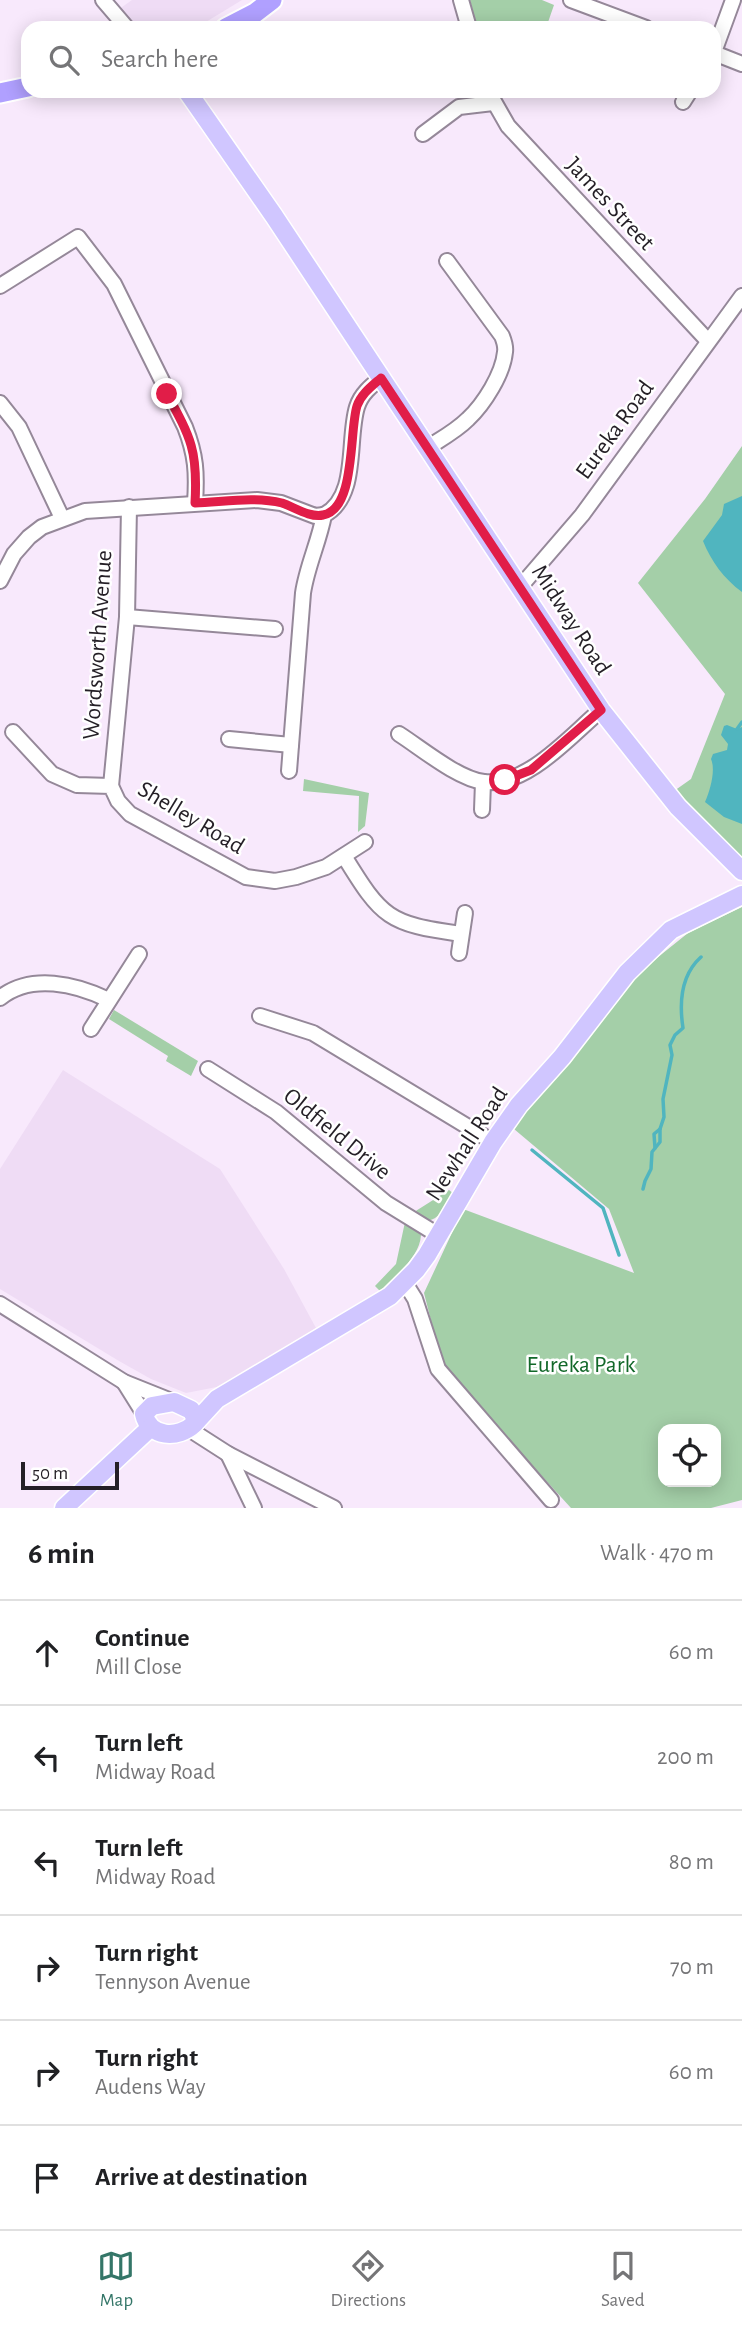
<!DOCTYPE html>
<html lang="en">
<head>
<meta charset="utf-8">
<style>
  body { margin:0; font-family:"Alegreya Sans",sans-serif; background:#f2f2f2; color:#202124 }
  .controls { position:absolute; right:21px; bottom:21px; display:grid; overflow:hidden; border-radius:14px; box-shadow:0 4px 18px #0003 }
  .controls button { width:63px; height:63px; display:grid; place-items:center; padding:0; border:0; border-bottom:2px solid #e0e0e0; background:#fff; color:#202124; font:35px sans-serif }
  .scale { position:absolute; left:21px; bottom:18px; width:98px; box-sizing:border-box; padding-left:7px; border:4px solid #241f26; border-top:0; font-size:19px; line-height:24px; white-space:nowrap; color:#241f26; -webkit-text-stroke:5px #fff; paint-order:stroke }
  .stop { position:absolute; width:21px; height:21px; margin:-16px; border:5px solid #e11d48; border-radius:50%; background:#fff }
  .stop.end { background:#e11d48; border-color:#fff; box-shadow:0 2px 7px #0008 }
  .list { margin:0; padding:0; list-style:none }
  h2 { display:flex; justify-content:space-between; align-items:center; height:91px; margin:0; padding:0 28px; font-size:30px }
  h2 small { font-size:23px; font-weight:400; color:#757577 }
  .list li { display:grid; grid-template-columns:46px 1fr auto; gap:21px; align-items:center; box-sizing:border-box; height:105px; padding:0 28px; border-top:2px solid #e0e0e0 }
  .list b { display:block; font-size:26px; white-space:nowrap }
  .list p { margin:0; font-size:23px; white-space:nowrap; color:#757577 }
  .list em { font-size:23px; font-style:normal; color:#757577 }
  .icon { flex:none; width:38px; height:38px; fill:none; stroke:currentColor; stroke-width:2; stroke-linecap:round; stroke-linejoin:round }
  .map { position:relative; flex:none; width:742px; height:1508px; overflow:hidden }
  .search { position:absolute; background:#fff; box-shadow:0 4px 18px #0003; left:21px; right:21px; top:21px; height:77px; display:flex; align-items:center; gap:18px; box-sizing:border-box; padding:0 24px; border-radius:21px; color:#757577; font-size:26px }
  .sheet { height:721px; background:#fff }
  nav { display:flex; justify-content:space-around; align-items:center; box-sizing:border-box; height:98px; border-top:2px solid #e0e0e0; background:#fff; font-size:19px; color:#757577 }
  nav a { display:grid; justify-items:center; gap:4px }
  nav .on { color:#347668 }
  .map>svg:first-child { display:block }
  .built { fill:#efdcf5 }
  .green { fill:#a4cfa8; fill-rule:evenodd }
  .water { fill:#50b5bf }
  .lines { fill:none; stroke-linecap:round; stroke-linejoin:round }
  .stream { stroke:#50b5bf; stroke-width:3.5 }
  .minor-casing { stroke:#958899; stroke-width:18 }
  .major-casing { stroke:#fff; stroke-width:21 }
  .highway-casing { stroke:#fff; stroke-width:23 }
  .minor { stroke:#fff; stroke-width:14 }
  .major { stroke:#d0c6ff; stroke-width:18 }
  .highway { stroke:#b0a0ff; stroke-width:19 }
  .route { stroke:#e11d48; stroke-width:9 }
  .labels { text-anchor:middle; dominant-baseline:central; stroke-width:5; stroke-linejoin:round; paint-order:stroke }
  .street-label { font-size:24px; fill:#241f26; stroke:#fff }
  .park-label { font-size:24px; fill:#126829; stroke:#fff }
</style>
</head>
<body>
<div class="map">
<svg width="742" height="1508" viewBox="0 0 742 1508">
  <rect width="100%" height="100%" fill="#f8e9fc"/>
  <!-- built -->
  <g class="built">
    <path d="M 132,0 L 242,0 L 196,28 L 135,28 L 118,10 Z"/>
    <path d="M 63,1070 L 220,1169 L 284,1269 L 316,1328 L 227,1385 L 186,1393 L 151,1379 L 119,1361 L 0,1289 L 0,1169 Z"/>
  </g>
  <!-- green -->
  <g class="green">
    <path d="M 470,0 L 542,0 L 554,5 L 546,28 L 477,28 Z"/>
    <path d="M 742,446 L 742,857 L 674,791 L 691,779 L 725,694 L 638,583 L 705,499 Z"/>
    <path d="M 304,779 L 369,793 L 365,826 L 358,832 L 359,796 L 303,791 Z"/>
    <path d="M 742,907 L 742,1500 L 711,1508 L 571,1508 L 443,1368 L 424,1293 L 463,1209 L 634,1273 L 609,1209 L 514,1129 L 524,1106 L 569,1063 L 637,974 L 688,933 ZM 663,1429 L 716,1429 L 716,1482 L 663,1482 Z"/>
    <path d="M 114,1010 L 198,1061 L 191,1076 L 166,1061 L 168,1056 L 109,1019 Z"/>
    <path d="M 449,1190 L 454,1194 C 439,1213 436,1230 411,1214 Z"/>
    <path d="M 405,1222 L 421,1235 C 420,1257 395,1276 380,1291 L 375,1286 L 396,1264 Z"/>
  </g>
  <!-- water -->
  <g class="water">
    <path d="M 742,496 L 742,592 C 724,579 711,561 703,541 L 722,515 L 724,504 Z"/>
    <path d="M 727,725 L 737,729 L 742,727 L 742,824 L 724,817 L 705,802 C 710,791 716,770 711,759 L 713,754 L 727,750 L 728,744 L 721,735 L 724,726 Z"/>
  </g>
  <g class="lines">
    <!-- stream -->
    <g class="stream">
      <path d="M 737,729 L 742,722"/>
      <path d="M 655,1148 L 654,1134 L 660,1129"/>
      <path d="M 532,1150 L 603,1208 L 619,1255"/>
      <path d="M 643,1189 L 645,1181 L 651,1169 L 652,1152 L 660,1142 L 660,1129 L 664,1117 L 663,1099 L 672,1055 L 670,1045 L 675,1035 L 683,1028 C 679,1002 681,975 701,957"/>
    </g>
    <!-- minor casing -->
    <g class="minor-casing">
      <g id="minor">
        <path d="M 103,0 L 127,28"/>
        <path d="M 461,0 L 469,28"/>
        <path d="M 571,0 L 646,28"/>
        <path d="M 714,52 L 733,0"/>
        <path d="M 714,53 L 742,64"/>
        <path d="M 488,91 L 508,126 L 708,341"/>
        <path d="M 683,102 L 690,91"/>
        <path d="M 423,134 L 459,107 L 493,103"/>
        <path d="M 0,286 L 78,237 L 114,284 L 185,427 C 196,455 197,473 195,503"/>
        <path d="M 0,403 L 19,427 L 62,518"/>
        <path d="M 427,448 C 441,439 456,431 468,419 C 484,404 503,374 505,352 C 506,346 504,341 502,336 L 447,261"/>
        <path d="M 324,515 C 359,497 347,439 357,407 C 361,394 371,386 381,378"/>
        <path d="M 0,581 L 14,554 L 29,537 L 42,527 L 85,511 L 257,500 L 281,503 L 315,516 L 324,515"/>
        <path d="M 520,587 L 582,515 L 742,296"/>
        <path d="M 127,617 L 275,629"/>
        <path d="M 13,732 L 52,774 L 77,785 L 111,786 L 118,801 L 130,814 L 246,877 L 275,881 L 296,877 L 326,867 L 365,842"/>
        <path d="M 399,734 C 421,748 458,779 484,782 C 527,787 571,735 601,710"/>
        <path d="M 229,739 L 291,745"/>
        <path d="M 289,771 L 303,593 C 307,566 319,542 324,515"/>
        <path d="M 111,786 L 127,617 L 129,507"/>
        <path d="M 482,810 L 483,782"/>
        <path d="M 344,856 C 382,918 388,924 461,934"/>
        <path d="M 459,953 L 465,913"/>
        <path d="M 0,998 C 31,973 76,984 109,1000"/>
        <path d="M 260,1016 L 313,1033 L 493,1142"/>
        <path d="M 91,1029 L 139,954"/>
        <path d="M 208,1069 L 276,1112 L 386,1203 L 438,1235"/>
        <path d="M 405,1283 L 415,1299 L 438,1369 L 551,1500"/>
        <path d="M 0,1304 L 124,1382 L 174,1402"/>
        <path d="M 124,1382 L 144,1414"/>
        <path d="M 189,1429 L 228,1454 L 334,1508"/>
        <path d="M 228,1454 L 254,1508"/>
      </g>
    </g>
    <!-- major casing -->
    <g class="major-casing">
      <g id="major">
        <path d="M 187,91 L 274,216 L 601,710 L 678,807 L 742,871"/>
        <path d="M 174,1402 L 191,1410 L 195,1417 L 194,1424 C 179,1439 149,1438 144,1414 L 152,1406 Z"/>
        <path d="M 194,1424 L 217,1399 L 390,1296 L 416,1270 L 427,1255 L 493,1142 L 519,1105 L 562,1057 L 627,973 L 671,930 L 742,895"/>
        <path d="M 64,1508 L 150,1428"/>
      </g>
    </g>
    <!-- highway casing -->
    <g class="highway-casing">
      <g id="highway">
        <path d="M 226,28 L 255,13 L 272,0"/>
        <path d="M 0,93 L 28,87"/>
      </g>
    </g>
    <!-- minor -->
    <use href="#minor" class="minor"/>
    <!-- major -->
    <use href="#major" class="major"/>
    <!-- highway -->
    <use href="#highway" class="highway"/>
  </g>
  <g class="lines">
    <!-- route -->
    <path class="route" d="M 167,394 C 191,438 198,451 195,503 C 223,502 255,496 282,503 C 294,507 310,518 323,515 C 356,509 349,431 357,406 C 361,394 372,386 381,378 L 601,710 L 531,770 L 505,780"/>
  </g>
  <g class="labels">
    <!-- street labels -->
    <g class="street-label">
      <text transform="translate(610 204) rotate(47)">James Street</text>
      <text transform="translate(615 430) rotate(-54)">Eureka Road</text>
      <text transform="translate(571 620) rotate(57)">Midway Road</text>
      <text transform="translate(98 645) rotate(-86)">Wordsworth Avenue</text>
      <text transform="translate(191 818) rotate(31)">Shelley Road</text>
      <text transform="translate(337 1134) rotate(39)">Oldfield Drive</text>
      <text transform="translate(467 1144) rotate(-57)">Newhall Road</text>
    </g>
    <!-- park labels -->
    <g class="park-label">
      <text x="581" y="1365">Eureka Park</text>
    </g>
  </g>
</svg>
<div class="controls">
<button><svg class="icon" aria-label="locate" viewBox="0 0 24 24"><circle cx="12" cy="12" r="6"/><path d="M12 2v4M12 18v4M2 12h4M18 12h4"/></svg></button>
</div>
<div class="scale">50 m</div>
<div class="stop" style="left:505px;top:780px"></div>
<div class="stop end" style="left:167px;top:394px"></div>
<div class="search"><svg class="icon" aria-label="search" viewBox="0 0 24 24"><circle cx="10" cy="10" r="6"/><path d="M15 15l6 6"/></svg>Search here</div>
</div>
<section class="sheet">
<h2>6 min<small>Walk · 470 m</small></h2>
<ul class="list">
<li><svg class="icon" aria-label="ahead" viewBox="0 0 24 24"><path d="M12 20V5M6 11l6-6 6 6"/></svg><div><b>Continue</b><p>Mill Close</p></div><em>60 m</em></li>
<li><svg class="icon" aria-label="left" viewBox="0 0 24 24"><path d="M17 20v-9H6M10 6l-5 5 5 5"/></svg><div><b>Turn left</b><p>Midway Road</p></div><em>200 m</em></li>
<li><svg class="icon" aria-label="left" viewBox="0 0 24 24"><path d="M17 20v-9H6M10 6l-5 5 5 5"/></svg><div><b>Turn left</b><p>Midway Road</p></div><em>80 m</em></li>
<li><svg class="icon" aria-label="right" viewBox="0 0 24 24"><path d="M7 20v-9h11M14 6l5 5-5 5"/></svg><div><b>Turn right</b><p>Tennyson Avenue</p></div><em>70 m</em></li>
<li><svg class="icon" aria-label="right" viewBox="0 0 24 24"><path d="M7 20v-9h11M14 6l5 5-5 5"/></svg><div><b>Turn right</b><p>Audens Way</p></div><em>60 m</em></li>
<li><svg class="icon" aria-label="arrive" viewBox="0 0 24 24"><path d="M6 21V4h12l-3 4 3 4H6"/></svg><div><b>Arrive at destination</b></div></li>
</ul>
</section>
<nav>
<a class="on"><svg class="icon" aria-label="map" viewBox="0 0 24 24"><path d="M3 6l6-2 6 2 6-2v14l-6 2-6-2-6 2zM9 4v14M15 6v14"/></svg>Map</a>
<a><svg class="icon" aria-label="directions" viewBox="0 0 24 24"><path d="M12 3l9 9-9 9-9-9zM9 14v-3h6M13 9l2 2-2 2"/></svg>Directions</a>
<a><svg class="icon" aria-label="saved" viewBox="0 0 24 24"><path d="M7 4h10v16l-5-4-5 4z"/></svg>Saved</a>
</nav>
</body>
</html>
